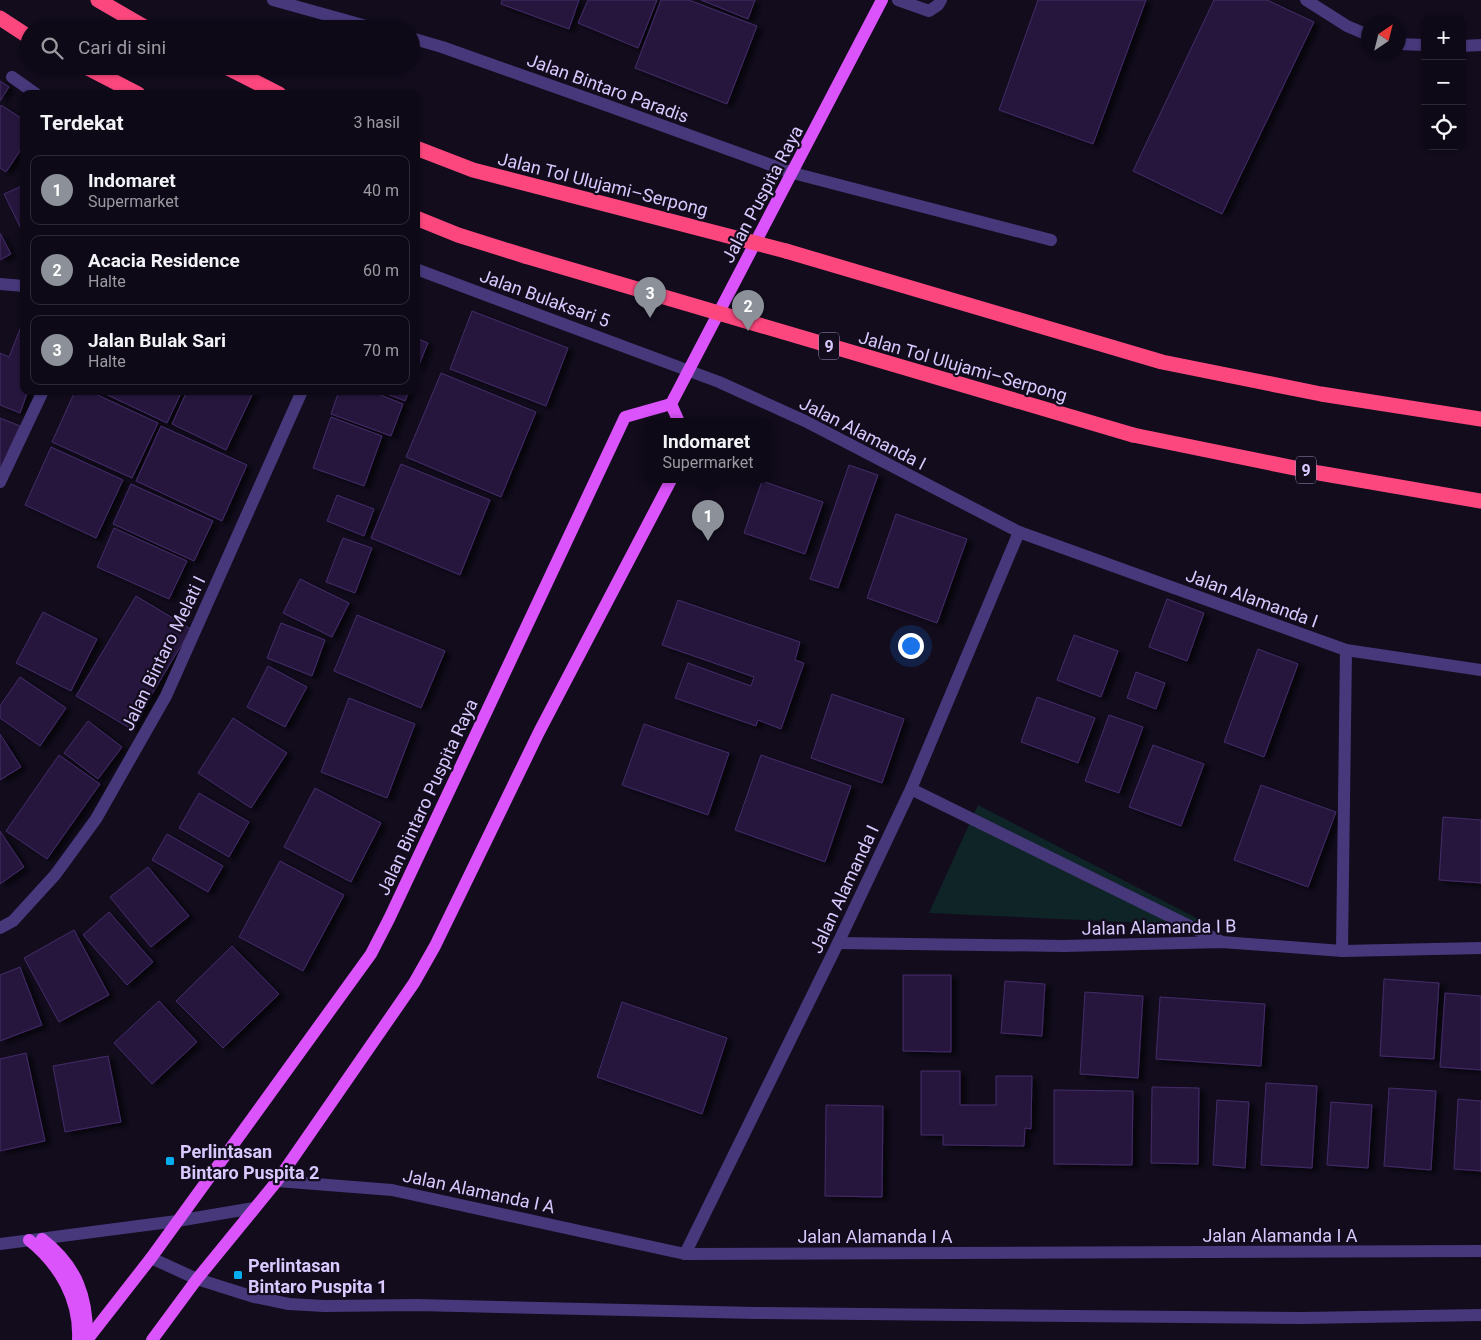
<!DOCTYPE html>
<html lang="id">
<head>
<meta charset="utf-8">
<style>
  body { margin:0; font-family:Roboto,sans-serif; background:#17121f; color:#f1f3f6 }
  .controls { position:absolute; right:15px; top:15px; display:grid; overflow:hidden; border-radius:10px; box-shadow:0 1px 4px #0004 }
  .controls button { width:45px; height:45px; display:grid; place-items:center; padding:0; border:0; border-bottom:1px solid #2e2a35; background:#0e0916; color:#f1f3f6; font:25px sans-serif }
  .compass { position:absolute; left:1361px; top:15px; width:45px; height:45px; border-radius:50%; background:#0e0916; box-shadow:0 1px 4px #0004; rotate:35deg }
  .you { position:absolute; left:910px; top:645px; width:18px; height:18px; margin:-12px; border:4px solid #fff; border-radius:50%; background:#1a73e8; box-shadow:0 0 0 8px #1a73e833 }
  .badge { display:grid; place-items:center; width:32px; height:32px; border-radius:50%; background:#8c9099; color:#fff; font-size:16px; font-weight:700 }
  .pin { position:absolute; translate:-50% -41px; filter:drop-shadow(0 1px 2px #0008) }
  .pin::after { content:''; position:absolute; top:26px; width:18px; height:15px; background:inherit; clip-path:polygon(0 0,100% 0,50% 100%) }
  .popup { position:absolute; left:644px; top:418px; width:128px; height:65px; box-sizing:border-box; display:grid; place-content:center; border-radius:10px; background:#0e0916; filter:drop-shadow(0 1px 4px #0005); font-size:16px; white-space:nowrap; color:#9b9aa1 }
  .popup b { font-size:19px; color:#f1f3f6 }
  .popup::after { content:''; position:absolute; left:50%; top:100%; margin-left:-10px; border:10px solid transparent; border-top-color:#0e0916 }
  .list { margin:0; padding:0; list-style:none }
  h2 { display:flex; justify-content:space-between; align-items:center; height:65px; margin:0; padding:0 20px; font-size:21px }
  h2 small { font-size:16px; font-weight:400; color:#9b9aa1 }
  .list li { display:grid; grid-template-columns:32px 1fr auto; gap:15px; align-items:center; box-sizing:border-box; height:70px; margin:0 10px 10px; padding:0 10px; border:1px solid #2e2a35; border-radius:10px }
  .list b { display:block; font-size:19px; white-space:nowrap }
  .list p { margin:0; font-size:16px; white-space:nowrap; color:#9b9aa1 }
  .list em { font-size:16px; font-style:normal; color:#9b9aa1 }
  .icon { flex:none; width:28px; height:28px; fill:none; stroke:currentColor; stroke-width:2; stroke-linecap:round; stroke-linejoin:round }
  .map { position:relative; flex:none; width:1481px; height:1340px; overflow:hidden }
  .search { position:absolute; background:#0e0916; box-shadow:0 1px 4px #0004; left:20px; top:20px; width:400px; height:55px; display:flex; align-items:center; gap:12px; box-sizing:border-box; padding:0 18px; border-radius:28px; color:#9b9aa1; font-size:19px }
  .panel { position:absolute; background:#0e0916; box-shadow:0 1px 4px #0004; left:20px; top:90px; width:400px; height:305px; border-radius:10px }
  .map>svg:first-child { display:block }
  .green { fill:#0f2427 }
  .building { fill:#27193e; stroke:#432b69; filter:url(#shadow) }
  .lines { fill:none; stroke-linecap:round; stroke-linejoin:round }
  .minor { stroke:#47387b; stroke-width:12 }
  .major { stroke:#db53fb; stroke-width:12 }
  .highway { stroke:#fb477d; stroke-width:15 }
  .highway-bridge { stroke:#fb477d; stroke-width:15 }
  .poi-dot { fill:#05adee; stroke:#120c1d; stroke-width:2 }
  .labels { text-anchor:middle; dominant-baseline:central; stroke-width:4.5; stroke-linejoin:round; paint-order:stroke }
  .shield { fill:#120c1d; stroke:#9d90ba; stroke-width:1 }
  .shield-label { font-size:16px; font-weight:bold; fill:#d9c9fe }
  .street-label { font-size:18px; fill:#d9c9fe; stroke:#120c1d }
  .poi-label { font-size:18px; font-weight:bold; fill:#d9c9fe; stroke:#120c1d; text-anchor:start }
</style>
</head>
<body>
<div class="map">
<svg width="1481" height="1340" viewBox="0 0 1481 1340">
  <defs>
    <filter id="shadow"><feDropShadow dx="5.5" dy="3" stdDeviation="2.5" flood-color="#0009"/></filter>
  </defs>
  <rect width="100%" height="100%" fill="#120c1d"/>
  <!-- green -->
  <path class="green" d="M 978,805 L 1212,926 L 929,913 Z"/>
  <!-- building -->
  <g class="building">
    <path d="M 502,0 L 579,0 L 569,29 L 501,4 Z"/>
    <path d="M 588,0 L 657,0 L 638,48 L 578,23 Z"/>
    <path d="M 661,0 L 689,0 L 757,26 L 727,104 L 635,68 Z"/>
    <path d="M 701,0 L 755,0 L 748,19 Z"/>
    <path d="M 1038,0 L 1146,0 L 1093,144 L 999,110 Z"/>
    <path d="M 1214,0 L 1267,0 L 1314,22 L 1222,214 L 1133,171 Z"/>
    <path d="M 0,81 L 9,87 L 0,101 Z"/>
    <path d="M 1,105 L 24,120 L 24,145 L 6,172 L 0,168 L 0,107 Z"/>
    <path d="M 24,185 L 24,235 L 4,194 Z"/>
    <path d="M 0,233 L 11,254 L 0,260 Z"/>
    <path d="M 472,311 L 568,348 L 546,406 L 450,369 Z"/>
    <path d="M 24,319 L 24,391 L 28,391 L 20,413 L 0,405 L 0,353 L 9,357 Z"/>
    <path d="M 416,338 L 428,343 L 416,372 Z"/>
    <path d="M 441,373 L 536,412 L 501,497 L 406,457 Z"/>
    <path d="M 75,391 L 89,391 L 158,423 L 132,478 L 52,442 Z"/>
    <path d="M 99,391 L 182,391 L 167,423 Z"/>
    <path d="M 187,391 L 254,391 L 226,450 L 172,424 Z"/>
    <path d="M 339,391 L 371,391 L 403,404 L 391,436 L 331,414 Z"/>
    <path d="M 379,391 L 409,391 L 405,401 Z"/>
    <path d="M 331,417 L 382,436 L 364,486 L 313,468 Z"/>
    <path d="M 0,418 L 20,426 L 0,470 Z"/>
    <path d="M 161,426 L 247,465 L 222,521 L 136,481 Z"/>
    <path d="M 51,447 L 123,480 L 96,538 L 25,505 Z"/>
    <path d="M 401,464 L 490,500 L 460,575 L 371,538 Z"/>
    <path d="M 849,465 L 878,475 L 838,588 L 810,579 Z"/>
    <path d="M 762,481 L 823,502 L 805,554 L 744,533 Z"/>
    <path d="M 131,484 L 213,521 L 194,561 L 113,524 Z"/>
    <path d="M 337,495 L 374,509 L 364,536 L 327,521 Z"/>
    <path d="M 896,514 L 967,539 L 937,623 L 867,598 Z"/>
    <path d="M 114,528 L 187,561 L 169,599 L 97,567 Z"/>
    <path d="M 343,538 L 372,548 L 355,593 L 326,582 Z"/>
    <path d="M 300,579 L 349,603 L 332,637 L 283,613 Z"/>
    <path d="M 136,596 L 191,629 L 131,729 L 76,696 Z"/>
    <path d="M 1167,599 L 1204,613 L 1187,661 L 1149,647 Z"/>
    <path d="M 678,600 L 800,642 L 795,660 L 804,663 L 781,729 L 758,720 L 756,726 L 675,698 L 688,663 L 751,686 L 754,677 L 662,645 Z"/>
    <path d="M 43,612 L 97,639 L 71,691 L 16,663 Z"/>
    <path d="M 357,615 L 445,651 L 421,708 L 334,671 Z"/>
    <path d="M 281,623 L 325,640 L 312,676 L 267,658 Z"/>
    <path d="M 1074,635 L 1118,651 L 1101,697 L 1057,680 Z"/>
    <path d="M 1258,649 L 1298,664 L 1264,757 L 1224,742 Z"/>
    <path d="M 268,666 L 307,687 L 285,727 L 247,707 Z"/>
    <path d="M 1136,672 L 1165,683 L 1156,709 L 1127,698 Z"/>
    <path d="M 20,677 L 66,708 L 40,746 L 0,718 L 0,706 Z"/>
    <path d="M 832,694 L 904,719 L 882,783 L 811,758 Z"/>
    <path d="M 1037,697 L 1095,718 L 1078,763 L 1021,742 Z"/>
    <path d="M 349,698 L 415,724 L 387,798 L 321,772 Z"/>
    <path d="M 1109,715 L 1143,727 L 1119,793 L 1085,781 Z"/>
    <path d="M 233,718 L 287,753 L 251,808 L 198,773 Z"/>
    <path d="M 88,721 L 122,747 L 98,779 L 64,753 Z"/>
    <path d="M 644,724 L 729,753 L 708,815 L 622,785 Z"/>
    <path d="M 0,734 L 21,767 L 0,780 Z"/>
    <path d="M 1153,745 L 1204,764 L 1181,826 L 1129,807 Z"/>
    <path d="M 59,755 L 100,784 L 47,859 L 6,831 Z"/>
    <path d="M 761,755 L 851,786 L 825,862 L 735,830 Z"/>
    <path d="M 1261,785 L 1336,812 L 1308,887 L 1234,860 Z"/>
    <path d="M 315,788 L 381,823 L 351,882 L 284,847 Z"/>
    <path d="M 199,793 L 249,822 L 229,857 L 179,828 Z"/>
    <path d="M 1443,817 L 1481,820 L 1481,883 L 1439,880 Z"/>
    <path d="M 0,831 L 24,867 L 0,884 Z"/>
    <path d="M 167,834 L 223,866 L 208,892 L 152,860 Z"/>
    <path d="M 280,861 L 344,895 L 303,971 L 239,937 Z"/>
    <path d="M 148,867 L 189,916 L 151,947 L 110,897 Z"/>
    <path d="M 109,912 L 153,962 L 127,985 L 83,935 Z"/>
    <path d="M 74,930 L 109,995 L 59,1022 L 24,958 Z"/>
    <path d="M 232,946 L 279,994 L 223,1048 L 176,1001 Z"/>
    <path d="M 20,967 L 42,1025 L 0,1041 L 0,975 Z"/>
    <path d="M 903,975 L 951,975 L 951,1052 L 903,1051 Z"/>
    <path d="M 1384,979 L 1439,983 L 1434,1059 L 1380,1056 Z"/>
    <path d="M 1005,981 L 1045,984 L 1042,1036 L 1001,1033 Z"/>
    <path d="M 1085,992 L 1143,996 L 1138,1078 L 1080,1074 Z"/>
    <path d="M 1445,993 L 1481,996 L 1481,1070 L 1440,1067 Z"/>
    <path d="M 1160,997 L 1265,1004 L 1261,1066 L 1156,1059 Z"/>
    <path d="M 159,1001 L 197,1042 L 152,1084 L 114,1043 Z"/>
    <path d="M 622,1002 L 727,1038 L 702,1114 L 597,1077 Z"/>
    <path d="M 26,1053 L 45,1141 L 0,1151 L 0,1059 Z"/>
    <path d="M 108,1056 L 121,1122 L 65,1132 L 53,1066 Z"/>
    <path d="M 921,1071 L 960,1071 L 960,1105 L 996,1105 L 996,1076 L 1032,1076 L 1031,1129 L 1025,1128 L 1024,1146 L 943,1145 L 943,1135 L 921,1135 Z"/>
    <path d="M 1266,1083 L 1317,1086 L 1312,1168 L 1261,1165 Z"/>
    <path d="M 1152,1087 L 1199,1088 L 1198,1164 L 1151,1163 Z"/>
    <path d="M 1389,1088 L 1436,1091 L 1431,1170 L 1384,1166 Z"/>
    <path d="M 1054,1090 L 1133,1091 L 1132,1165 L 1054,1164 Z"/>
    <path d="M 1458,1099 L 1481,1101 L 1481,1171 L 1454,1169 Z"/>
    <path d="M 1217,1100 L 1249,1102 L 1245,1168 L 1213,1165 Z"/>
    <path d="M 1331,1102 L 1372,1105 L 1368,1168 L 1327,1165 Z"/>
    <path d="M 826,1105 L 883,1106 L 882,1197 L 825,1196 Z"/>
  </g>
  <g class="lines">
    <!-- minor -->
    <g class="minor">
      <path d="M 273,0 L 377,29"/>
      <path d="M 898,0 L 929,11 L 938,5 L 941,0"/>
      <path d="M 1306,0 L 1347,26 L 1368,35"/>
      <path d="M 411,38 L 442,47 L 603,104 L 793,173 L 1051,240"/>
      <path d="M 1398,44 L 1425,45"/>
      <path d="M 1462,46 L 1481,45"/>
      <path d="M 12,77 L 36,94"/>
      <path d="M 416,269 L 719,382 L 805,421 L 1019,532 L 1346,650 L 1481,670"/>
      <path d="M 0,284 L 24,286"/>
      <path d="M 0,482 L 43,391"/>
      <path d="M 911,789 L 1220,941"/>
      <path d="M 0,928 L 13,921 L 55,875 L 96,819 L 166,696 L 302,391"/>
      <path d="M 838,943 L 1064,946 L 1222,942 L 1342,951 L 1481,948"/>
      <path d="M 1342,951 L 1346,650"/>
      <path d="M 277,1181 L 392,1190 L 685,1254 L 1481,1251"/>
      <path d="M 0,1244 L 177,1221 L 254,1208"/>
      <path d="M 685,1254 L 838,943 L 911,789 L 1019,532"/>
      <path d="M 151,1258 L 197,1279 L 254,1297 L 289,1304 L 324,1306 L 417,1305 L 755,1313 L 1302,1318 L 1481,1315"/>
    </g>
    <!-- major -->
    <g class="major">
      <path d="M 671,404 L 882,0"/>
      <path d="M 671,404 L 679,422"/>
      <path d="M 42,1239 C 77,1266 88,1297 87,1340"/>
      <path d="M 29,1240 C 60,1265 80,1300 78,1340"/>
      <path d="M 87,1340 L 151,1258 L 371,954 L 389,919 L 625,417 L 671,404"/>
      <path d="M 152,1340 L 197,1279 L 277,1181 L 414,983 L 435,946 L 539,732 L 671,480"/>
    </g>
    <!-- highway -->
    <g class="highway">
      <path d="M 98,0 L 148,29"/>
      <path d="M 0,18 L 29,37"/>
      <path d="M 84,66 L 138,94"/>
      <path d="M 224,66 L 279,94"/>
      <path d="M 416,218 L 458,235 L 525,256"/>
      <path d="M 786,251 L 1162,362 L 1321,394 L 1481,419"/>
      <path d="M 1133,435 L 1319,473 L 1481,501"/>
    </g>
    <!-- highway-bridge -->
    <g class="highway-bridge">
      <path d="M 416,148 L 473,170 L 786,251"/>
      <path d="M 525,256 L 1133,435"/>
    </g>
  </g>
  <!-- markers -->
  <g class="poi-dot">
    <rect x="165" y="1156" width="10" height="10" rx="2.5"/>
    <rect x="233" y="1270" width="10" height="10" rx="2.5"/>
  </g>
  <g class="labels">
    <!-- shield labels -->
    <g class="shield">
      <rect x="819" y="332.5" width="20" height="27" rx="4"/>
      <rect x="1296" y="456.5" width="20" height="27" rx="4"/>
    </g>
    <g class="shield-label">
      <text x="829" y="346">9</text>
      <text x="1306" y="470">9</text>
    </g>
    <!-- street labels -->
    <g class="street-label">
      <text transform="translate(608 88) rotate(20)">Jalan Bintaro Paradis</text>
      <text transform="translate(603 184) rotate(14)">Jalan Tol Ulujami–Serpong</text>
      <text transform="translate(762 194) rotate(-62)">Jalan Puspita Raya</text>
      <text transform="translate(545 298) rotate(20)">Jalan Bulaksari 5</text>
      <text transform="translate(963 366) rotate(16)">Jalan Tol Ulujami–Serpong</text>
      <text transform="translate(863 433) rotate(27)">Jalan Alamanda I</text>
      <text transform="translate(1252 598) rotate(20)">Jalan Alamanda I</text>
      <text transform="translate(163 653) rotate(-64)">Jalan Bintaro Melati I</text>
      <text transform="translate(427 797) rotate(-65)">Jalan Bintaro Puspita Raya</text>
      <text transform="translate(844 889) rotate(-65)">Jalan Alamanda I</text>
      <text transform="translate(1159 927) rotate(-1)">Jalan Alamanda I B</text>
      <text transform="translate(479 1191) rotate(12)">Jalan Alamanda I A</text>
      <text x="1280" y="1235">Jalan Alamanda I A</text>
      <text x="875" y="1236">Jalan Alamanda I A</text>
    </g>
    <!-- poi labels -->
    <g class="poi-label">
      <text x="180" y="1151">Perlintasan<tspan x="180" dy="21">Bintaro Puspita 2</tspan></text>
      <text x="248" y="1265">Perlintasan<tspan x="248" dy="21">Bintaro Puspita 1</tspan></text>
    </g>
  </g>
</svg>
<div class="controls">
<button>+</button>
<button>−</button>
<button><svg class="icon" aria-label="locate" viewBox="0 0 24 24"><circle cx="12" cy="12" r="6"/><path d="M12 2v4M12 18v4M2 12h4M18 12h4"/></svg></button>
</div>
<svg class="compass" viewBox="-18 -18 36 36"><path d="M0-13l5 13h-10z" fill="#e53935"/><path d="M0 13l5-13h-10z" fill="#9b9aa1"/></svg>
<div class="you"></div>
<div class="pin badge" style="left:708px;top:541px">1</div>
<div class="popup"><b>Indomaret</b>Supermarket</div>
<div class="pin badge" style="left:748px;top:331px">2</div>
<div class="pin badge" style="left:650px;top:318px">3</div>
<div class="search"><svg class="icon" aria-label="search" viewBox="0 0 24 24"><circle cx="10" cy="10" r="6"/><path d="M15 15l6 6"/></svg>Cari di sini</div>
<section class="panel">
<h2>Terdekat<small>3 hasil</small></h2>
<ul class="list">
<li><span class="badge">1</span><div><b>Indomaret</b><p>Supermarket</p></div><em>40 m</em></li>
<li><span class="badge">2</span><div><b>Acacia Residence</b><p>Halte</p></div><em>60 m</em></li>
<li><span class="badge">3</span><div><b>Jalan Bulak Sari</b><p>Halte</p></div><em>70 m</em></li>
</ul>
</section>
</div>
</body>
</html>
